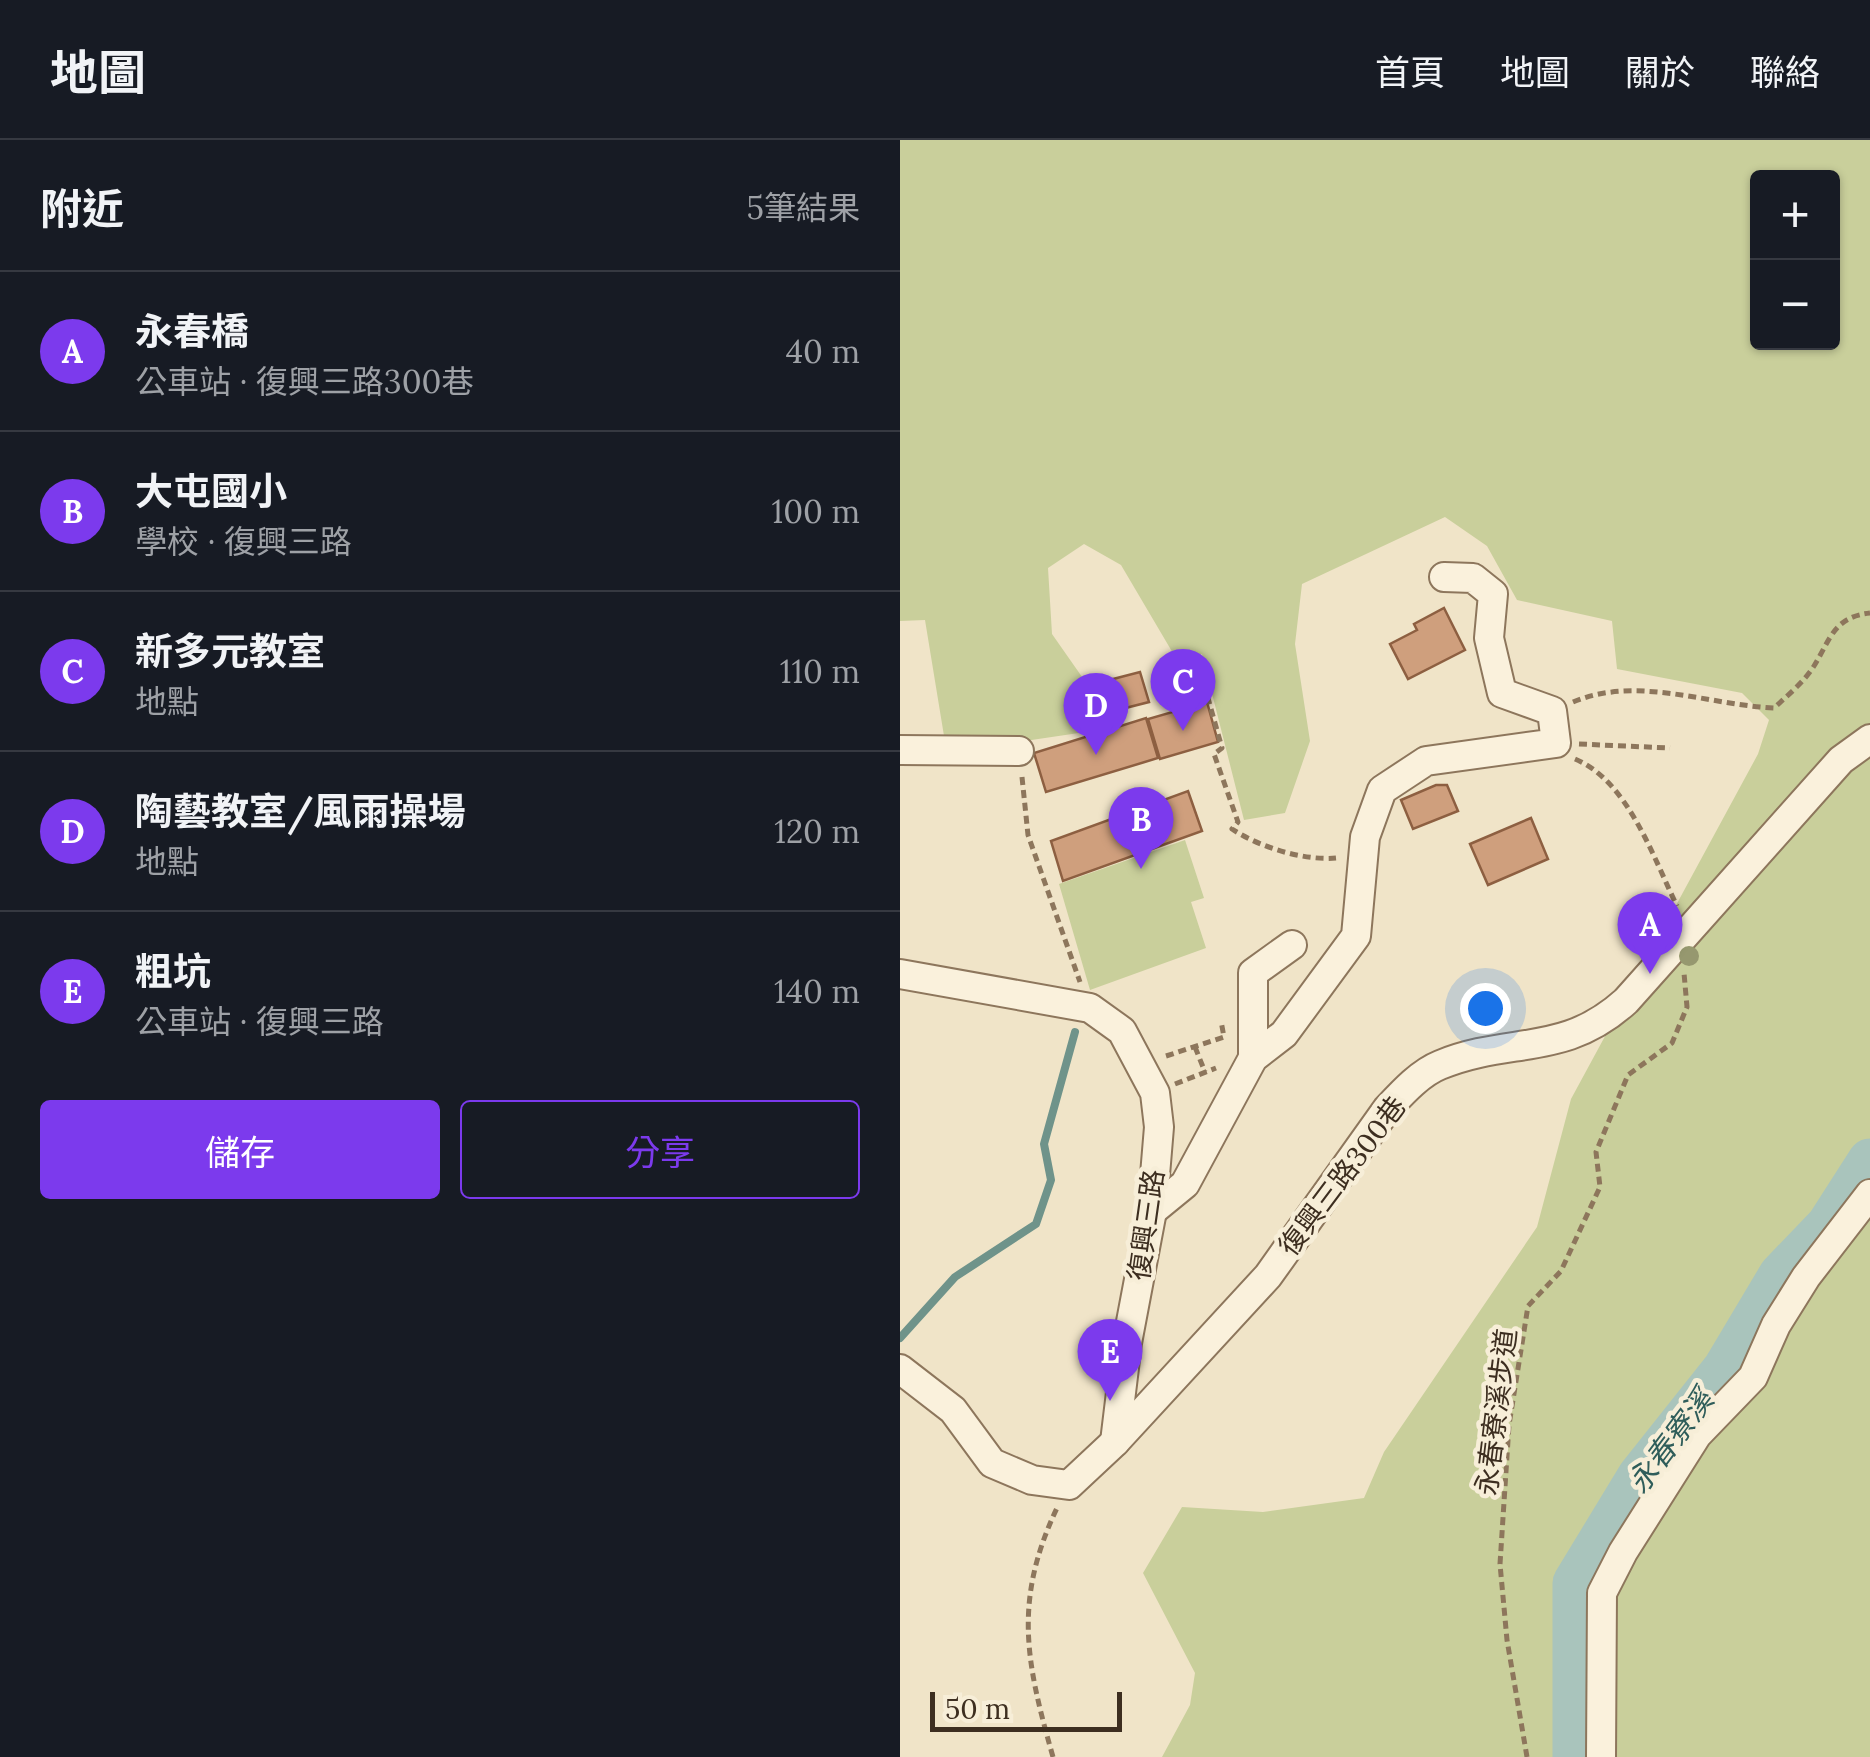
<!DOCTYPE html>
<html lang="zh-TW">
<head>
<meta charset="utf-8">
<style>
  body { margin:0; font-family:Lora,"Noto Sans TC",serif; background:#242831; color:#f1f3f6 }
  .controls { position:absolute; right:30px; top:30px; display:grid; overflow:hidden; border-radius:10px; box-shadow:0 2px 8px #0004 }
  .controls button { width:90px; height:90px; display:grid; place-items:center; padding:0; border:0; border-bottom:2px solid #363941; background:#171b24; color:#f1f3f6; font:50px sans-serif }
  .scale { position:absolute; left:30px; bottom:25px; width:192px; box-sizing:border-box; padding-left:10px; border:5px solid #3d2e20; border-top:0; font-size:28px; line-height:35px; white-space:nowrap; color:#3d2e20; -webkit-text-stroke:8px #f7eed8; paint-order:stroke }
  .you { position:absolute; left:585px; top:868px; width:35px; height:35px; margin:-25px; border:8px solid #fff; border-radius:50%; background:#1a73e8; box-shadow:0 0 0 15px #1a73e833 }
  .badge { display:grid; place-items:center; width:65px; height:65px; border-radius:50%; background:#7c3aed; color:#fff; font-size:32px; font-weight:700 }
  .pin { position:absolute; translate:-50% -82px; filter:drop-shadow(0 2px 5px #0008) }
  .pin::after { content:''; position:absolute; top:52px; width:35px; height:30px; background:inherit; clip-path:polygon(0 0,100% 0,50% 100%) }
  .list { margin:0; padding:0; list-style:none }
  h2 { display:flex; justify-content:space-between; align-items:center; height:130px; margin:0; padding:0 40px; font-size:42px }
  h2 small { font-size:32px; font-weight:400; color:#9ea1a6 }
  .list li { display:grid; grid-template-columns:65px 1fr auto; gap:30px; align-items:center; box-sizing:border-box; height:160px; padding:0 40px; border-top:2px solid #363941 }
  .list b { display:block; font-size:38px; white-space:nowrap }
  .list p { margin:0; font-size:32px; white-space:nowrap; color:#9ea1a6 }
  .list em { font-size:32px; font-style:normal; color:#9ea1a6 }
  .actions { display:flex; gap:20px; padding:30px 40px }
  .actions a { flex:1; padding:22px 0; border:2px solid #7c3aed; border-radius:10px; text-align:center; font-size:35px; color:#7c3aed }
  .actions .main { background:#7c3aed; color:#fff }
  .map { position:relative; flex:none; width:970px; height:1617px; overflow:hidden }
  header { display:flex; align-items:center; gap:60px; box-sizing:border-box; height:140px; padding:0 50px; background:#171b24; border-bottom:2px solid #363941 }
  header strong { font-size:48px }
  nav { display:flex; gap:55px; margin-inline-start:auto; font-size:35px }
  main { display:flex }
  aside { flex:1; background:#171b24 }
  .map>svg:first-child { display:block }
  .green { fill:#c9cf9b; fill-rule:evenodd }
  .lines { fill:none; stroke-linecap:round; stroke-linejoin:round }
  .stream { stroke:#6f938a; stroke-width:8 }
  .river { stroke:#a9c4bc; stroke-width:45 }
  .building { fill:#cf9f7d; stroke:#8d5f41; stroke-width:2.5 }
  .minor-casing { stroke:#8d765c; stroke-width:32 }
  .path { stroke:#8d765c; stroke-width:5; stroke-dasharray:8 5; stroke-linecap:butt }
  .minor { stroke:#faf1dc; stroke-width:28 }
  .tree { fill:#96986f }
  .labels { text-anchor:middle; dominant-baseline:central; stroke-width:9; stroke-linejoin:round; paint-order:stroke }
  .street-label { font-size:28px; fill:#3d2e20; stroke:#f7eed8 }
  .water-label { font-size:30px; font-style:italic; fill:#2f5d5a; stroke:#f7eed8 }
</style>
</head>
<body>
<header>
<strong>地圖</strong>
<nav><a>首頁</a><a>地圖</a><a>關於</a><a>聯絡</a></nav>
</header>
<main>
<aside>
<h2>附近<small>5筆結果</small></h2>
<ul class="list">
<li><span class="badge">A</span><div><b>永春橋</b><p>公車站 · 復興三路300巷</p></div><em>40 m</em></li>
<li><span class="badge">B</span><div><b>大屯國小</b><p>學校 · 復興三路</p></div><em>100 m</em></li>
<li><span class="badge">C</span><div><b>新多元教室</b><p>地點</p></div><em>110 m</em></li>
<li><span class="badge">D</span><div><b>陶藝教室/風雨操場</b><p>地點</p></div><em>120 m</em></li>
<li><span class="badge">E</span><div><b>粗坑</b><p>公車站 · 復興三路</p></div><em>140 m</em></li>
</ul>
<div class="actions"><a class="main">儲存</a><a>分享</a></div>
</aside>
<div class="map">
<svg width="970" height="1617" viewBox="0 0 970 1617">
  <rect width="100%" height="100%" fill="#f0e4c8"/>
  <!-- green -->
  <g class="green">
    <path d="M 0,0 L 970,0 L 970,1617 L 262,1617 L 290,1565 L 295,1533 L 243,1433 L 282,1367 L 363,1372 L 464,1358 L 484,1312 L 637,1087 L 671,959 L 858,614 L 869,580 L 842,553 L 717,529 L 712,481 L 617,460 L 587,406 L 545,377 L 402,444 L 395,504 L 410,601 L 385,673 L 344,680 L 302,514 L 277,520 L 221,425 L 184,404 L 148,428 L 152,494 L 187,544 L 199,590 L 118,602 L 45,602 L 25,480 L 0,481 ZM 858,38 L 932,38 L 932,202 L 858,202 Z"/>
    <path d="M 285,700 L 304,758 L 291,762 L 306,808 L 190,850 L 159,744 Z"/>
  </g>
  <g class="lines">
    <!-- stream -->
    <path class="stream" d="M 0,1198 L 55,1137 L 136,1084 L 151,1040 L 144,1004 L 175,892"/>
    <!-- river -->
    <path class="river" d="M 675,1617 L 675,1443 L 740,1336 L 825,1229 L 881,1135 L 929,1085 L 970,1021"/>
  </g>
  <!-- building -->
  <g class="building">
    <path d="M 544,468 L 565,510 L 508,539 L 490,504 L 517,490 L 514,484 Z"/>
    <path d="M 240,532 L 249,562 L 198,575 L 190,545 Z"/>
    <path d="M 307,562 L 318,602 L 260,619 L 248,579 Z"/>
    <path d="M 246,578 L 258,618 L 146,652 L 134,613 Z"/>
    <path d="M 536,645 L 547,645 L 558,671 L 513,689 L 501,660 Z"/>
    <path d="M 288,651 L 302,691 L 163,741 L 151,701 Z"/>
    <path d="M 631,678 L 648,719 L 588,745 L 570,704 Z"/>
  </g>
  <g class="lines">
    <!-- minor casing -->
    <g class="minor-casing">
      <g id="minor">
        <path d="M 0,610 L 119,611"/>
        <path d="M 0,834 L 190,868 L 222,891 L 255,953 L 259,987 L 252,1071 L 227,1203 L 215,1302"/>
        <path d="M 353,918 L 353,833 L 392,805"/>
        <path d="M 252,1071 L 285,1044 L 353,918 L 384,894 L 456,796 L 465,697 L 482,650 L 526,621 L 656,603 L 652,571 L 602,553 L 589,498 L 593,454 L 573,438 L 544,437"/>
        <path d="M 0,1229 L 53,1270 L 92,1323 L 132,1340 L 169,1345 L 215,1302 L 368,1136 L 487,969 C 502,953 520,933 540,925 C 610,896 663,918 726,861 L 941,620 L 970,599"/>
        <path d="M 701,1617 L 702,1453 L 723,1412 L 797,1295 L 853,1237 L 876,1185 L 906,1137 L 970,1054"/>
      </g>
    </g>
    <!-- path -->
    <g class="path">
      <path d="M 304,544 L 322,608 L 314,614 L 338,682 L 332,689 C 359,707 404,721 436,718"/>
      <path d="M 673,562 C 737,535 808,565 874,568 C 888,555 904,542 914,526 C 931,498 934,477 970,473"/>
      <path d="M 679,604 L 770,608"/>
      <path d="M 675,619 C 728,641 753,717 777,766"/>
      <path d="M 122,637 L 128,695 L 180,842"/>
      <path d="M 295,907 L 305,932"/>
      <path d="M 266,916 L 324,897 L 321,881"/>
      <path d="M 275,944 L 316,928"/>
      <path d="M 153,1617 C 126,1522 113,1461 157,1368"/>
      <path d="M 627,1617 L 607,1500 L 600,1424 L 609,1285 L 628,1166 L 661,1131 L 700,1047 L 696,1012 L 728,935 L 772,903 L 787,867 L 784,833"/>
    </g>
    <!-- minor -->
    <use href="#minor" class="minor"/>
  </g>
  <!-- trees -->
  <circle class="tree" cx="789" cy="816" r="10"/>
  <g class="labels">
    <!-- street labels -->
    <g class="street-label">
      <text transform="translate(442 1036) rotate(-53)">復興三路300巷</text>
      <text transform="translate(246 1085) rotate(-82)">復興三路</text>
      <text transform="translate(596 1272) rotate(-83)">永春寮溪步道</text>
    </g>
    <!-- water labels -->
    <g class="water-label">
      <text transform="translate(770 1301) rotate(-53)">永春寮溪</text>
    </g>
  </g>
</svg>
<div class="controls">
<button>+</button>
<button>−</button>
</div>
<div class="scale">50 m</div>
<div class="you"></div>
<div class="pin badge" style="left:750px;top:834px">A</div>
<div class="pin badge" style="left:241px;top:729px">B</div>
<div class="pin badge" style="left:283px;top:591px">C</div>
<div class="pin badge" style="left:196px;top:615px">D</div>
<div class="pin badge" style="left:210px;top:1261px">E</div>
</div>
</main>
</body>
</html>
